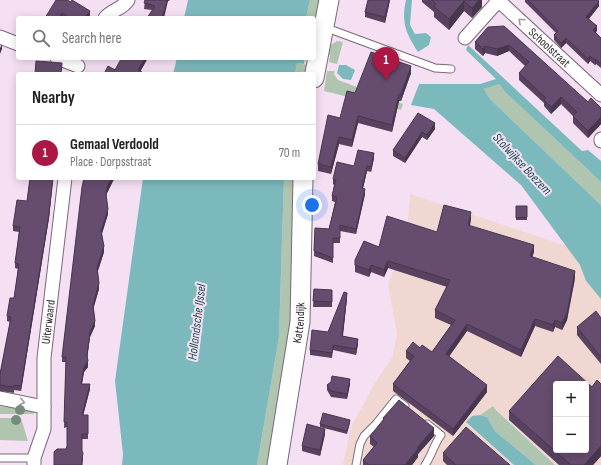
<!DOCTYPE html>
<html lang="en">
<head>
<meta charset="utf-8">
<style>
  body { margin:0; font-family:"Sofia Sans Condensed",sans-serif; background:#f6f6f6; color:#202124 }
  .controls { position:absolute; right:12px; bottom:12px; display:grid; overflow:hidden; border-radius:4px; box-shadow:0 2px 10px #0003 }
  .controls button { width:36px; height:36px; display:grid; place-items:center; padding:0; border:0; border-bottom:1px solid #e0e0e0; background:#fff; color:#202124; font:20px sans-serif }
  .you { position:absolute; left:312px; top:205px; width:14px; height:14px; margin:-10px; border:3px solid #fff; border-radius:50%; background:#1a73e8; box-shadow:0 0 0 6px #1a73e833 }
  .badge { display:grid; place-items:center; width:26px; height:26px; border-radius:50%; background:#ac1843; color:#fff; font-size:13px; font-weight:700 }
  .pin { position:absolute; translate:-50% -33px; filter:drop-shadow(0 1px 2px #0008) }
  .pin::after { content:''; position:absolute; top:21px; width:14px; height:12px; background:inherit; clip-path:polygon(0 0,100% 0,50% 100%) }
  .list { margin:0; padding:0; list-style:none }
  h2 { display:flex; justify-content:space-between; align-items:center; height:52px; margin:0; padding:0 16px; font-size:17px }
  h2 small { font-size:13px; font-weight:400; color:#757577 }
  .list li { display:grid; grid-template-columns:26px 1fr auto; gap:12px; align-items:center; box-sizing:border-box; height:56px; padding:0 16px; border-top:1px solid #e0e0e0 }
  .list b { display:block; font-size:15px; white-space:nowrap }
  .list p { margin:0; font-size:13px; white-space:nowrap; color:#757577 }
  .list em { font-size:13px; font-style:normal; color:#757577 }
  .icon { flex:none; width:22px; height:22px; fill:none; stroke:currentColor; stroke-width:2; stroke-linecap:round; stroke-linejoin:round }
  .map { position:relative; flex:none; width:601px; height:465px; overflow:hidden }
  .search { position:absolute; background:#fff; box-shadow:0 2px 10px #0003; left:16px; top:16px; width:300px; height:44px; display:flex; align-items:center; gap:10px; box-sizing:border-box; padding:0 14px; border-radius:4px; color:#757577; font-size:15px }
  .panel { position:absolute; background:#fff; box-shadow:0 2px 10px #0003; left:16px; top:72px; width:300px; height:108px; border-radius:4px }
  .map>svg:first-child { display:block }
  .industrial { fill:#f1d7d2; fill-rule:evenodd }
  .green { fill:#afc5af }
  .water { fill:#7cb9bd }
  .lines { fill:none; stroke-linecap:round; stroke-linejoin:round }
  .lane-casing { stroke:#7b6879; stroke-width:9 }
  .street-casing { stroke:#7b6879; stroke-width:15 }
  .secondary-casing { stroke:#7b6879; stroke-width:21 }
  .lane { stroke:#fff; stroke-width:7 }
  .street { stroke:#fff; stroke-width:13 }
  .secondary { stroke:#fff; stroke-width:19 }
  .tree { fill:#778b7b }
  .wall { fill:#58425f }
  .shaded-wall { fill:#47364e }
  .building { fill:#664d6f; stroke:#47364e; fill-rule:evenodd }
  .oneway { stroke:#9d9a9d }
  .labels { text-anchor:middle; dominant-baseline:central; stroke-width:4; stroke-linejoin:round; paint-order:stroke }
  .street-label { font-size:12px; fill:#261e25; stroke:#f5e0f3 }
  .water-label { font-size:13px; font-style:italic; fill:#184e52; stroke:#f5e0f3 }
</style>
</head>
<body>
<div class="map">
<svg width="601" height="465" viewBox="0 0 601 465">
  <rect width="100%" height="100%" fill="#f5e0f3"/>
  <!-- industrial -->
  <path class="industrial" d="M 410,194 L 567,246 L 580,265 L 586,281 L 601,299 L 601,465 L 555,465 L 493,406 L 480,415 L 472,416 L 467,422 L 513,465 L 343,465 L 351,427 L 376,381 L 392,358 L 397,334 L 388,286 L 407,229 ZM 556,384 L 586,384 L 586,450 L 556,450 Z"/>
  <!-- green -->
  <g class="green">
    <path d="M 310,0 L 322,0 L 314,42 L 314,18 L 306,18 Z"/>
    <path d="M 337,41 L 343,42 L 337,64 L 329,62 L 330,55 L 325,54 L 326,48 Z"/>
    <path d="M 297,63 L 307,65 L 308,74 L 295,74 Z"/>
    <path d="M 327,71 L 335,71 L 334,74 L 338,80 L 403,104 L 401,110 L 324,91 Z"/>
    <path d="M 498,83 L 505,92 L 601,182 L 601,205 L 490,99 L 484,89 Z"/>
    <path d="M 284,178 L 297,178 L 294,308 L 271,465 L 257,465 L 279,337 Z"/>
    <path d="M 6,404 L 33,410 L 34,414 L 0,414 L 0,406 L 6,407 Z"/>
    <path d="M 493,406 L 496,410 L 555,465 L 536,465 L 495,431 L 487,417 L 480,415 Z"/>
    <path d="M 0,418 L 21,418 L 28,441 L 0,440 Z"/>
  </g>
  <!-- water -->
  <g class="water">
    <path d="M 188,0 L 310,0 L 306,18 L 184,18 Z"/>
    <path d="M 406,0 L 412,0 L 410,25 L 415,34 L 426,33 L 431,37 L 429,45 L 418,52 C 406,33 401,23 406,0 Z"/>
    <path d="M 468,45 L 582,151 L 588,150 L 601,161 L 601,182 L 505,92 L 499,84 L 484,89 L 490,99 L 601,205 L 601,299 L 586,281 L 580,265 L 521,185 L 434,109 L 411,105 L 419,84 L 480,84 L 496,79 L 466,50 Z"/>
    <path d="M 177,58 L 305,58 L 304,64 L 297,63 L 295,74 L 173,74 Z"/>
    <path d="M 339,65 L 346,65 L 355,70 L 351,80 L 343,79 L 337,73 Z"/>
    <path d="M 143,178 L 284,178 L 279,337 L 257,465 L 122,465 L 123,454 L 115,381 Z"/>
    <path d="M 480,415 L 487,417 L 495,431 L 536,465 L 514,465 L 466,422 L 472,416 Z"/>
  </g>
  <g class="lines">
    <!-- lane casing -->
    <g class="lane-casing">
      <g id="lane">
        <path d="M 324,27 L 435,68 L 451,69"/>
        <path d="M 0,458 L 34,458"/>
        <path d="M 356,465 L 360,444 L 364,436 L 376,424 L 396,399 L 405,406"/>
        <path d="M 425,465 C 432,455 434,444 441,435 L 427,424"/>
      </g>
    </g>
    <!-- street casing -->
    <g class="street-casing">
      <g id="street">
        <path id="s1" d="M 498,0 L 601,95"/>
        <path d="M 105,18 C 111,10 123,9 128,0"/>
        <path d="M 0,37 L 18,44"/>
        <path d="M 465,38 L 499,0"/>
        <path d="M 57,58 L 78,66"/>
        <path d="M 601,139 L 601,141"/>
        <path d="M 0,398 L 44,407"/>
        <path id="s2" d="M 34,465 L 34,458 L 44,429 L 44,358 L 65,178"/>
      </g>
    </g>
    <!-- secondary casing -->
    <g class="secondary-casing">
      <g id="secondary">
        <path d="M 314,78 L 329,0"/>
        <path id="s3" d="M 277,465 L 300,322 L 303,178"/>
      </g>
    </g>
    <!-- lane -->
    <use href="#lane" class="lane"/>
    <!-- street -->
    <use href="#street" class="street"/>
    <!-- secondary -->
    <use href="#secondary" class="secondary"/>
  </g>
  <!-- trees -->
  <g class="tree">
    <circle cx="20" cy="410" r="5"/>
    <circle cx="16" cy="420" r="5"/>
  </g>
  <!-- wall -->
  <g class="wall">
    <path d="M 145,0 L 170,0 L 169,1 L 168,1 L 152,10 L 144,9 Z"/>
    <path d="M 390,0 L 385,23 L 365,17 L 365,12 Z"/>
    <path d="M 422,0 L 482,0 L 482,7 L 472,18 L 464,11 L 449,30 L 434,17 L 434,12 L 422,2 Z"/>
    <path d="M 525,0 L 585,0 L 599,6 L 589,19 L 597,31 L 595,32 L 601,38 L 601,68 L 596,64 L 595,65 L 590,61 L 588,64 L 566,43 L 561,48 L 554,40 L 554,35 L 556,33 L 525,2 Z"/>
    <path d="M 71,2 L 90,17 L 89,18 L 45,18 Z"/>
    <path d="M 488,27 L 588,102 L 601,108 L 601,124 L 588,138 L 573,123 L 573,116 L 561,104 L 551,114 L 544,106 L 544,103 L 519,80 L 519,73 L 525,66 L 509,51 L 497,56 L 485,53 L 483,56 L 475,49 L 475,42 Z"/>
    <path d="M 411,73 L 401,101 L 399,101 L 392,132 L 358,123 L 352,147 L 339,144 L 331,174 L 318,171 L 318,164 L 340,118 L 355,93 Z"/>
    <path d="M 435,123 L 435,129 L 427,140 L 422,137 L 405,163 L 393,156 L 393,150 Z"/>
    <path d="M 374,158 L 371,172 L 367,171 L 363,188 L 365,194 L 356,234 L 340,231 L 340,243 L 333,243 L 333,263 L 314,256 L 315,228 L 329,229 L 335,202 L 332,201 L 332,196 L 334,185 L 333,184 L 333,179 L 354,166 Z"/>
    <path d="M 30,178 L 53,178 L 49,218 L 21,391 L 14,390 L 14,393 L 0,391 L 0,374 L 10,322 L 7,321 L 7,316 L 14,298 L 18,269 L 15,268 L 15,263 L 19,232 L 13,231 L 13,226 L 27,201 Z"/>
    <path d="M 84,178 L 114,178 L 114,179 L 107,193 L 106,197 L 108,214 L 102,234 L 104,252 L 98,271 L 99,289 L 93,309 L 95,326 L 90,337 L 87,357 L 88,367 L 84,372 L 82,384 L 90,389 L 83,415 L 88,415 L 88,439 L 82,439 L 82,451 L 83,459 L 66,449 L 67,446 L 67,427 L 64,428 L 66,362 L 62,362 L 62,357 Z"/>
    <rect x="516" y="206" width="11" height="14"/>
    <path d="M 471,219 L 470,226 L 534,252 L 532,257 L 575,278 L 567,320 L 562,330 L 555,327 L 553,332 L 535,326 L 521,357 L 467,331 L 449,356 L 487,392 L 453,436 L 393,391 L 393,384 L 410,361 L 406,358 L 406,351 L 420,348 L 432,352 L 451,325 L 435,318 L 435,310 L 447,287 L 388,268 L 384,277 L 371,272 L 369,277 L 355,272 L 355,260 L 379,247 L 437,232 Z"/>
    <path d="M 314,289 L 332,290 L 332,307 L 313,307 Z"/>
    <path d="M 347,298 L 343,336 L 358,344 L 356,355 L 333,350 L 332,358 L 310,355 L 310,350 L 328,332 Z"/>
    <path d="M 601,318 L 601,364 L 577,335 L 577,327 Z"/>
    <path d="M 331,382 L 350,384 L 347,399 L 331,397 L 327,390 L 327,385 Z"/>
    <path d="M 601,384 L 601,456 L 593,465 L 559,465 L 509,420 L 509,411 Z"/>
    <path d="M 383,418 L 434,436 L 418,454 L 418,457 L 412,465 L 363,465 L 363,460 L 374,447 L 370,444 L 370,436 L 383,421 Z"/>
    <path d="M 350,423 L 347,434 L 320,427 L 320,424 Z"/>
    <path d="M 325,434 L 320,456 L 302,451 L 302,446 Z"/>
    <path d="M 443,453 L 510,465 L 447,465 L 443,461 Z"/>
  </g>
  <!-- shaded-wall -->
  <g class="shaded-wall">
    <path d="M 167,0 L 168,0 L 168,1 L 164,18 L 162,18 Z"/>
    <path d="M 389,0 L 390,0 L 385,23 L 385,17 Z"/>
    <path d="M 479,0 L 482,0 L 482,7 L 472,18 L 472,8 Z"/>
    <path d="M 464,1 L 464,11 L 449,30 L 449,19 Z"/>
    <path d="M 599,1 L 599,6 L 586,22 L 586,17 Z"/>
    <path d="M 90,11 L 90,17 L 89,18 L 85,18 Z"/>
    <path d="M 62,13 L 62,18 L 59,18 Z"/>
    <path d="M 597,26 L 597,31 L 593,35 L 593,30 Z"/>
    <path d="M 566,38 L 566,43 L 561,48 L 561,43 Z"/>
    <path d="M 2,44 L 2,49 L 0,54 L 0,48 Z"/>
    <path d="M 509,45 L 509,51 L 497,56 L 497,49 Z"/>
    <path d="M 485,46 L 485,53 L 483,56 L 483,49 Z"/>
    <path d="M 590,56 L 590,61 L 588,64 L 588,59 Z"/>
    <path d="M 145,58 L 148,58 L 139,74 L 138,70 Z"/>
    <path d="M 596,59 L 596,64 L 595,65 L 595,60 Z"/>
    <path d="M 411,66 L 411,73 L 401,101 L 401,94 Z"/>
    <path d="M 399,94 L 399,101 L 392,132 L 392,125 Z"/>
    <path d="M 561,97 L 561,104 L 551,114 L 551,107 Z"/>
    <path d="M 358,116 L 358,123 L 352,147 L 352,140 Z"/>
    <path d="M 601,117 L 601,124 L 588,138 L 588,131 Z"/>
    <path d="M 435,123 L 435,129 L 427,140 L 427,135 Z"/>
    <path d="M 422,132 L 422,137 L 405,163 L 405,158 Z"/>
    <path d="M 339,137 L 339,144 L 331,174 L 331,167 Z"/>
    <path d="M 374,153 L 374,158 L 371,172 L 371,167 Z"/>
    <path d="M 367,166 L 367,171 L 362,193 L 362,188 Z"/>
    <path d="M 53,178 L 49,218 L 21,391 L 21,386 Z"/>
    <path d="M 112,178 L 114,178 L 114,179 L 107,193 L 106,199 L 107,187 Z"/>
    <path d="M 365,189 L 365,194 L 356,234 L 356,229 Z"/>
    <path d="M 108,209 L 108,214 L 101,236 L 101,231 Z"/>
    <path d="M 471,212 L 471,219 L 468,232 L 468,225 Z"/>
    <path d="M 534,245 L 534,252 L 530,263 L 530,256 Z"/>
    <path d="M 104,246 L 104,252 L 97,273 L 97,268 Z"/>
    <path d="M 388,261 L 388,268 L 384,277 L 384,270 Z"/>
    <path d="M 371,265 L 371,272 L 369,277 L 369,270 Z"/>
    <path d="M 575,271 L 575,278 L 567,320 L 562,330 L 562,323 Z"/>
    <path d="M 99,283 L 99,289 L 93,310 L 93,305 Z"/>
    <path d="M 347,293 L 347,298 L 342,341 L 342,336 Z"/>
    <path d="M 535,319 L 535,326 L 521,357 L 521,350 Z"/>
    <path d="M 555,320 L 555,327 L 553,332 L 553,325 Z"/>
    <path d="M 95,321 L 95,326 L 90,337 L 87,360 L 87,355 L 90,332 Z"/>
    <path d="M 467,324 L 467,331 L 446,361 L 446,354 Z"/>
    <path d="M 358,339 L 358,344 L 356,355 L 356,349 Z"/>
    <path d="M 88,361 L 88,367 L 84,372 L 81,389 L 81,384 L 84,367 Z"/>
    <path d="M 350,379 L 350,384 L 347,399 L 347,394 Z"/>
    <path d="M 90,384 L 90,389 L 82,420 L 82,415 Z"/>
    <path d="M 487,385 L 487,392 L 453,436 L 453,429 Z"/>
    <path d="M 434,428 L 434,436 L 418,454 L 418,457 L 412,465 L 405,465 L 417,448 Z"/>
    <path d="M 325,429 L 325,434 L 320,456 L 320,450 Z"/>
    <path d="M 601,446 L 601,456 L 593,465 L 584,465 Z"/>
    <path d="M 83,453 L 83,459 L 82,465 L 82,459 Z"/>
  </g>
  <!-- building -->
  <g class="building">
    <path d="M 56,0 L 67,0 L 71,2 L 72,0 L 90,11 L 85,18 L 70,18 L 62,13 L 59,18 L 45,18 Z"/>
    <path d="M 145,0 L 167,0 L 162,18 L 147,18 L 155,6 L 144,3 Z"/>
    <path d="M 368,0 L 389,0 L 385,17 L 365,12 Z"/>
    <path d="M 432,0 L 479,0 L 472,8 L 464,1 L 449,19 L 434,7 L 436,4 Z"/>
    <path d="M 528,0 L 597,0 L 599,1 L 586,17 L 597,26 L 593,30 L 601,38 L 601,64 L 596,59 L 595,60 L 590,56 L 588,59 L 566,38 L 561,43 L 554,35 L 558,31 Z"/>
    <path d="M 504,26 L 588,102 L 591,98 L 601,108 L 601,117 L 588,131 L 573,116 L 577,112 L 561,97 L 551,107 L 544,100 L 546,98 L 519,73 L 529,62 L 509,45 L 497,49 L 485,46 L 483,49 L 475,42 L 488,27 Z"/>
    <path d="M 371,52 L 411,66 L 401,94 L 399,94 L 392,125 L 358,116 L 352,140 L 339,137 L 331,167 L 318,164 L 328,115 L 340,118 L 347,91 L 355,93 Z"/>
    <path d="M 124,58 L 145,58 L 138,70 L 142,72 L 141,74 L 104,74 L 108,66 L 115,70 L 121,59 L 122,60 Z"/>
    <path d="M 36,61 L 62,63 L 61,74 L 35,74 Z"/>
    <path d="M 418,113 L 435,123 L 427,135 L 422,132 L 405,158 L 393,150 Z"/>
    <path d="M 358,150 L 374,153 L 371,167 L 367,166 L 362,188 L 365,189 L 356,229 L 340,225 L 340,238 L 333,238 L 333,258 L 314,251 L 315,228 L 329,229 L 337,197 L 332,196 L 336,180 L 333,179 L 337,162 L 354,166 Z"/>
    <path d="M 30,178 L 53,178 L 49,213 L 21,386 L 14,385 L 14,387 L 0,385 L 0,374 L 11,317 L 7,316 L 10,298 L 14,298 L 19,264 L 15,263 L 20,227 L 13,226 L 17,200 L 27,201 Z"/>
    <path d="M 84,178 L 112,178 L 107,187 L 106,194 L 108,209 L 101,231 L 104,246 L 97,268 L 99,283 L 93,305 L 95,321 L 90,332 L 87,355 L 88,361 L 84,367 L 81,384 L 90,384 L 82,415 L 88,415 L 88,434 L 82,434 L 82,451 L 83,453 L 82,459 L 82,465 L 54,465 L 54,452 L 57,449 L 66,449 L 67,446 L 67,422 L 64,422 L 66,357 L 62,357 L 82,187 Z"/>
    <path d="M 444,205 L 471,212 L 468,225 L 534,245 L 530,256 L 575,271 L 567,313 L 562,323 L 555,320 L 553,325 L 535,319 L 521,350 L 467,324 L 446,354 L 487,385 L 453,429 L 393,384 L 414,356 L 406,351 L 413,342 L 420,348 L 422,345 L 432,352 L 455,320 L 435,310 L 450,280 L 388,261 L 384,270 L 371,265 L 369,270 L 355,265 L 355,260 L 364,241 L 379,247 L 387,216 L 437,232 Z"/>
    <path d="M 516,206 L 527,206 L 527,217 L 516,218 Z"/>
    <path d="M 314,289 L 332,290 L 332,302 L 313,301 Z"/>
    <path d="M 344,292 L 347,293 L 342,336 L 358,339 L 356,349 L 333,345 L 332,353 L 310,350 L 312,330 L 328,332 Z"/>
    <path d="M 596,311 L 601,318 L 601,357 L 577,327 Z"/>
    <path d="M 558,356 L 592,387 L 597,380 L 601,384 L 601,446 L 584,465 L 571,465 L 509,411 ZM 556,384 L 586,384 L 586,450 L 556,450 Z"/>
    <path d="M 332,376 L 350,379 L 347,394 L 331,391 L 327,385 L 331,382 Z"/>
    <path d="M 399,400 L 434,428 L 417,448 L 418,449 L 405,465 L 369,465 L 363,460 L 377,443 L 370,436 L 384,419 L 383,418 Z"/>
    <path d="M 323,413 L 350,420 L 347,431 L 320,424 Z"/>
    <path d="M 307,424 L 325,429 L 320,450 L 302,446 Z"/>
    <path d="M 466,427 L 510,465 L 456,465 L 443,453 Z"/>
  </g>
  <!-- one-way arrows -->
  <defs><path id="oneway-chevron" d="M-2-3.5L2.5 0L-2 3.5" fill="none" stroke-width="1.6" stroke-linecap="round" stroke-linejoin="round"/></defs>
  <g class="oneway">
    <use href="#oneway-chevron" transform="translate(521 21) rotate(-137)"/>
    <use href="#oneway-chevron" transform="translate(22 402) rotate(12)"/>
  </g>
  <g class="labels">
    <!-- street labels -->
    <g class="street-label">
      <text stroke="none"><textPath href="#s1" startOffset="70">Schoolstraat</textPath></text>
      <text stroke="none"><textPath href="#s2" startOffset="145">Uiterwaard</textPath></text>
      <text stroke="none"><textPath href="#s3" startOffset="144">Kattendijk</textPath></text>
    </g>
    <!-- water labels -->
    <g class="water-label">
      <text transform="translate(522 164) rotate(47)">Stolwijkse Boezem</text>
      <text transform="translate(197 322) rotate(-83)">Hollandsche IJssel</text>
    </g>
  </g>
</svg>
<div class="controls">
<button>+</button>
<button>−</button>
</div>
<div class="you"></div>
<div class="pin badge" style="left:386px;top:80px">1</div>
<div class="search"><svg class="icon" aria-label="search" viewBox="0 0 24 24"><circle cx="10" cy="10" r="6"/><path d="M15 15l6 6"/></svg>Search here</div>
<section class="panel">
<h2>Nearby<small></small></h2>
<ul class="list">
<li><span class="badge">1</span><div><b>Gemaal Verdoold</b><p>Place · Dorpsstraat</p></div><em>70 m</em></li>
</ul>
</section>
</div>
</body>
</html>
